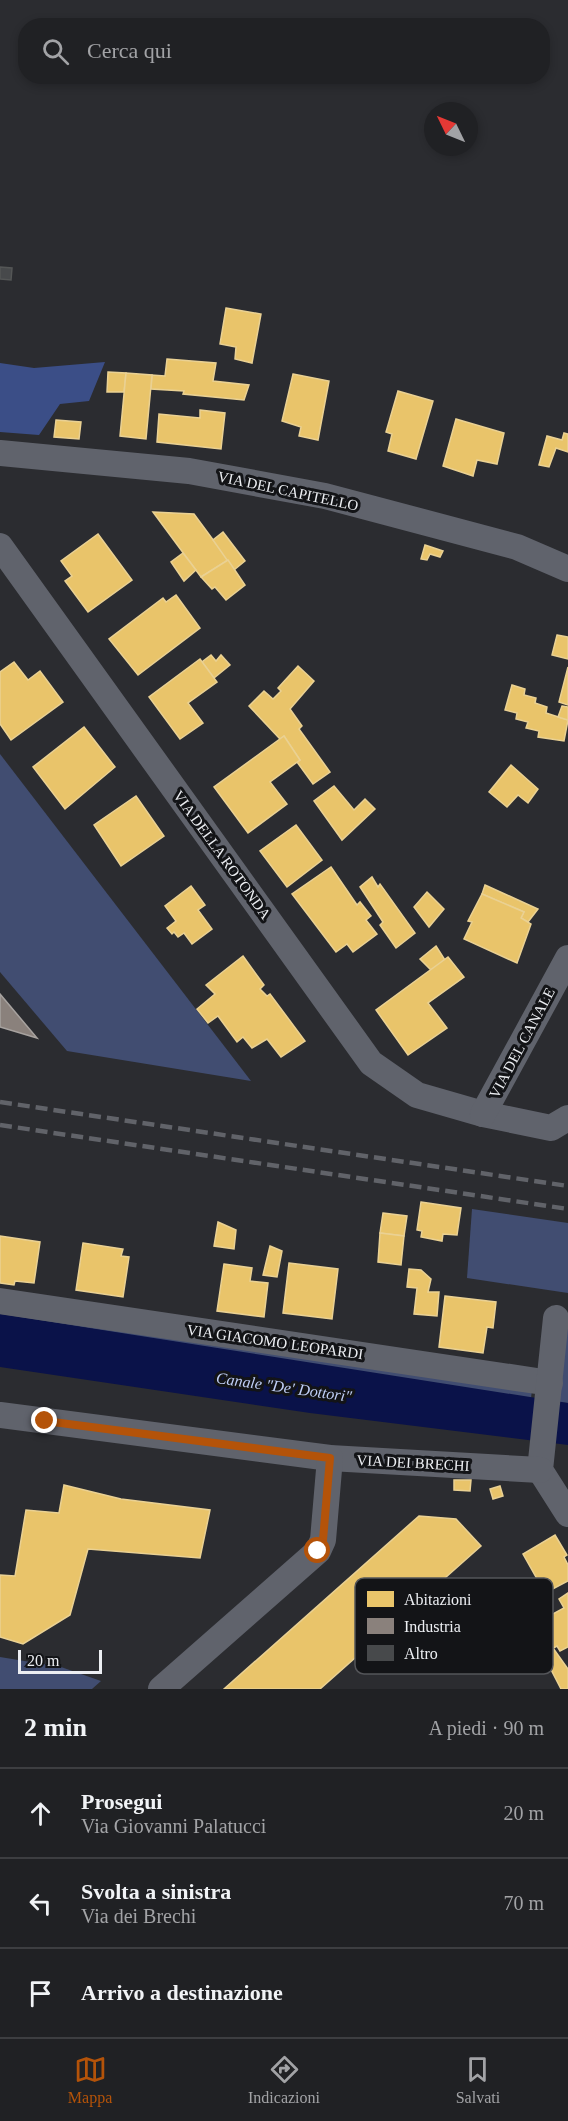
<!DOCTYPE html>
<html lang="it">
<head>
<meta charset="utf-8">
<style>
  body { margin:0; font-family:"Times New Roman",serif; background:#2d2e31; color:#f1f3f6 }
  .compass { position:absolute; left:424px; top:102px; width:54px; height:54px; border-radius:50%; background:#202124; box-shadow:0 3px 9px #0003; rotate:313deg }
  .scale { position:absolute; left:18px; bottom:15px; width:84px; box-sizing:border-box; padding-left:6px; border:3px solid #eceef2; border-top:0; font-size:16px; line-height:21px; white-space:nowrap; color:#eceef2; -webkit-text-stroke:4px #131417; paint-order:stroke }
  .stop { position:absolute; width:18px; height:18px; margin:-14px; border:4px solid #b45309; border-radius:50%; background:#fff }
  .stop.end { background:#b45309; border-color:#fff; box-shadow:0 2px 6px #0008 }
  .list { margin:0; padding:0; list-style:none }
  h2 { display:flex; justify-content:space-between; align-items:center; height:78px; margin:0; padding:0 24px; font-size:26px }
  h2 small { font-size:20px; font-weight:400; color:#a2a3a6 }
  .list li { display:grid; grid-template-columns:39px 1fr auto; gap:18px; align-items:center; box-sizing:border-box; height:90px; padding:0 24px; border-top:2px solid #3d3e41 }
  .list b { display:block; font-size:22px; white-space:nowrap }
  .list p { margin:0; font-size:20px; white-space:nowrap; color:#a2a3a6 }
  .list em { font-size:20px; font-style:normal; color:#a2a3a6 }
  .icon { flex:none; width:33px; height:33px; fill:none; stroke:currentColor; stroke-width:2; stroke-linecap:round; stroke-linejoin:round }
  .map { position:relative; flex:none; width:568px; height:1689px; overflow:hidden }
  .search { position:absolute; background:#202124; box-shadow:0 3px 9px #0003; left:18px; right:18px; top:18px; height:66px; display:flex; align-items:center; gap:15px; box-sizing:border-box; padding:0 21px; border-radius:24px; color:#a2a3a6; font-size:22px }
  .sheet { height:348px; background:#202124 }
  nav { display:flex; justify-content:space-around; align-items:center; box-sizing:border-box; height:84px; border-top:2px solid #3d3e41; background:#202124; font-size:16px; color:#a2a3a6 }
  nav a { display:grid; justify-items:center; gap:3px }
  nav .on { color:#b45309 }
  .map>svg:first-child { display:block }
  .green { fill:#414d71 }
  .forest { fill:#3b4e87 }
  .water { fill:#0a1249 }
  .homes { fill:#e9c46a; stroke:#ead193; stroke-width:1.5 }
  .industry { fill:#8a817c; stroke:#a7a29f; stroke-width:1.5 }
  .building { fill:#47494b; stroke:#545656; stroke-width:1.5 }
  .lines { fill:none; stroke-linecap:round; stroke-linejoin:round }
  .minor { stroke:#60636c; stroke-width:26 }
  .rail { stroke:#616369; stroke-width:4.5; stroke-dasharray:12 6; stroke-linecap:butt }
  .route { stroke:#b45309; stroke-width:8 }
  .labels { text-anchor:middle; dominant-baseline:central; stroke-width:6; stroke-linejoin:round; paint-order:stroke }
  .street-label { font-size:15px; fill:#eceef2; stroke:#131417 }
  .water-label { font-size:16px; font-style:italic; fill:#bfcef5; stroke:#131417 }
  .key { fill:#131417; stroke:#545559; stroke-width:1.5 }
  .key-label { font-size:16px; fill:#eceef2 }
</style>
</head>
<body>
<div class="map">
<svg width="568" height="1689" viewBox="0 0 568 1689">
  <rect width="100%" height="100%" fill="#2b2c30"/>
  <!-- green -->
  <g class="green">
    <path d="M 0,754 L 251,1081 L 67,1051 L 0,972 Z"/>
    <path d="M 472,1209 L 568,1223 L 568,1293 L 467,1278 Z"/>
    <path d="M 0,1303 L 532,1388 L 531,1399 L 0,1314 Z"/>
    <path d="M 568,1312 L 568,1403 L 556,1402 Z"/>
    <path d="M 0,1657 L 61,1667 L 101,1681 L 92,1689 L 0,1689 Z"/>
  </g>
  <!-- forest -->
  <path class="forest" d="M 105,362 L 89,401 L 60,404 L 39,435 L 0,432 L 0,363 L 34,368 Z"/>
  <!-- water -->
  <path class="water" d="M 0,1314 L 568,1403 L 568,1445 L 310,1413 L 0,1367 Z"/>
  <!-- homes -->
  <g class="homes">
    <path d="M 226,308 L 261,314 L 252,363 L 235,359 L 236,347 L 220,344 Z"/>
    <path d="M 167,359 L 216,363 L 213,381 L 249,385 L 244,400 L 183,394 L 184,391 L 151,389 L 152,375 L 165,376 Z"/>
    <path d="M 108,372 L 126,373 L 124,392 L 107,392 Z"/>
    <path d="M 126,373 L 152,375 L 146,439 L 120,436 Z"/>
    <path d="M 293,374 L 329,381 L 318,440 L 299,436 L 301,427 L 282,421 Z"/>
    <path d="M 398,391 L 433,401 L 416,459 L 388,451 L 392,434 L 386,432 Z"/>
    <path d="M 200,410 L 225,413 L 221,449 L 157,442 L 159,414 L 200,418 Z"/>
    <path d="M 456,419 L 504,433 L 497,464 L 477,460 L 473,476 L 443,466 Z"/>
    <path d="M 56,420 L 81,422 L 79,439 L 54,437 Z"/>
    <path d="M 564,433 L 568,434 L 568,452 L 556,448 L 549,467 L 539,465 L 547,436 L 562,440 Z"/>
    <path d="M 153,512 L 194,514 L 228,560 L 201,577 Z"/>
    <path d="M 223,532 L 245,561 L 234,570 L 213,540 Z"/>
    <path d="M 98,534 L 132,580 L 88,612 L 65,581 L 72,576 L 61,561 Z"/>
    <path d="M 425,545 L 443,551 L 440,557 L 430,554 L 427,560 L 421,559 Z"/>
    <path d="M 183,553 L 196,570 L 184,581 L 171,562 Z"/>
    <path d="M 228,560 L 245,585 L 226,600 L 215,587 L 212,589 L 201,577 Z"/>
    <path d="M 176,595 L 200,628 L 138,675 L 109,639 L 163,598 L 166,602 Z"/>
    <path d="M 557,635 L 568,637 L 568,659 L 552,655 Z"/>
    <path d="M 211,655 L 216,661 L 221,655 L 230,665 L 214,678 L 202,662 Z"/>
    <path d="M 200,659 L 217,682 L 188,703 L 203,723 L 180,739 L 149,697 Z"/>
    <path d="M 14,662 L 28,680 L 40,671 L 63,702 L 11,740 L 0,724 L 0,672 Z"/>
    <path d="M 298,666 L 314,681 L 290,709 L 302,726 L 299,729 L 330,772 L 313,784 L 297,762 L 300,760 L 284,736 L 280,739 L 249,706 L 264,691 L 273,699 L 281,691 L 278,688 Z"/>
    <path d="M 568,667 L 568,705 L 559,702 Z"/>
    <path d="M 512,685 L 525,689 L 524,695 L 536,698 L 535,703 L 547,707 L 546,713 L 568,720 L 564,741 L 538,737 L 539,731 L 526,728 L 528,722 L 516,719 L 517,713 L 505,710 Z"/>
    <path d="M 562,706 L 568,707 L 568,720 L 558,717 Z"/>
    <path d="M 84,727 L 115,767 L 65,809 L 33,767 Z"/>
    <path d="M 284,736 L 300,760 L 270,782 L 287,804 L 248,833 L 214,787 Z"/>
    <path d="M 511,765 L 538,789 L 528,803 L 518,795 L 507,807 L 489,792 Z"/>
    <path d="M 334,786 L 354,810 L 365,799 L 375,809 L 342,840 L 314,801 Z"/>
    <path d="M 136,796 L 164,836 L 121,866 L 94,825 Z"/>
    <path d="M 296,825 L 322,860 L 287,887 L 260,851 Z"/>
    <path d="M 331,867 L 357,905 L 360,902 L 371,916 L 366,920 L 377,934 L 353,952 L 347,944 L 336,952 L 292,894 Z"/>
    <path d="M 372,877 L 378,887 L 380,884 L 415,933 L 396,948 L 380,925 L 383,922 L 360,887 Z"/>
    <path d="M 485,885 L 538,909 L 528,922 L 521,918 L 524,912 L 482,894 Z"/>
    <path d="M 191,886 L 205,905 L 198,910 L 212,929 L 192,944 L 184,933 L 178,937 L 174,932 L 172,934 L 167,928 L 176,921 L 165,906 Z"/>
    <path d="M 427,892 L 444,909 L 429,927 L 414,907 Z"/>
    <path d="M 482,894 L 524,912 L 521,918 L 531,924 L 517,963 L 464,939 L 472,922 L 468,921 Z"/>
    <path d="M 436,946 L 445,960 L 431,970 L 420,959 Z"/>
    <path d="M 243,956 L 264,985 L 260,989 L 267,996 L 270,994 L 305,1041 L 281,1057 L 267,1039 L 252,1048 L 243,1037 L 237,1042 L 218,1016 L 208,1023 L 197,1009 L 215,994 L 206,985 Z"/>
    <path d="M 448,957 L 464,977 L 428,1003 L 447,1028 L 408,1055 L 376,1010 Z"/>
    <path d="M 421,1202 L 461,1208 L 457,1235 L 443,1234 L 442,1241 L 421,1237 L 422,1231 L 417,1230 Z"/>
    <path d="M 383,1213 L 407,1216 L 404,1236 L 380,1233 Z"/>
    <path d="M 218,1222 L 236,1230 L 234,1249 L 214,1246 Z"/>
    <path d="M 380,1233 L 404,1236 L 401,1265 L 378,1262 Z"/>
    <path d="M 0,1236 L 40,1242 L 34,1283 L 15,1281 L 14,1285 L 0,1283 Z"/>
    <path d="M 83,1243 L 123,1249 L 121,1256 L 129,1257 L 123,1297 L 76,1290 Z"/>
    <path d="M 270,1246 L 282,1251 L 277,1277 L 263,1275 Z"/>
    <path d="M 289,1263 L 338,1269 L 332,1319 L 283,1313 Z"/>
    <path d="M 224,1264 L 252,1268 L 250,1281 L 268,1283 L 264,1317 L 217,1311 Z"/>
    <path d="M 409,1269 L 421,1270 L 431,1279 L 428,1292 L 439,1292 L 437,1316 L 414,1314 L 417,1288 L 407,1287 Z"/>
    <path d="M 445,1296 L 496,1302 L 493,1328 L 487,1327 L 483,1353 L 439,1347 Z"/>
    <path d="M 454,1480 L 471,1480 L 470,1491 L 454,1490 Z"/>
    <path d="M 64,1485 L 121,1499 L 210,1510 L 200,1558 L 88,1549 L 70,1615 L 23,1644 L 0,1637 L 0,1575 L 15,1576 L 26,1510 L 59,1513 Z"/>
    <path d="M 500,1486 L 503,1496 L 493,1499 L 490,1489 Z"/>
    <path d="M 419,1516 L 456,1519 L 481,1546 L 320,1689 L 224,1689 Z"/>
    <path d="M 555,1535 L 567,1555 L 564,1557 L 568,1565 L 568,1581 L 545,1593 L 523,1554 Z"/>
    <path d="M 568,1593 L 568,1647 L 560,1651 L 557,1646 L 543,1654 L 529,1627 L 564,1608 L 559,1599 Z"/>
    <path d="M 553,1648 L 568,1669 L 568,1689 L 561,1689 L 543,1654 Z"/>
  </g>
  <!-- industry -->
  <path class="industry" d="M 0,994 L 37,1038 L 0,1027 Z"/>
  <!-- building -->
  <path class="building" d="M 0,267 L 12,268 L 11,280 L 0,279 Z"/>
  <g class="lines">
    <!-- minor -->
    <g class="minor">
      <path d="M 0,453 L 189,471 L 325,496 L 517,547 L 568,569"/>
      <path d="M 0,546 L 371,1063 L 417,1095 L 483,1114 L 551,1128 L 568,1118"/>
      <path d="M 483,1114 L 568,958"/>
      <path d="M 0,1301 L 550,1383"/>
      <path d="M 556,1318 L 540,1470 L 568,1514"/>
      <path d="M 0,1415 L 330,1458 L 540,1470"/>
      <path d="M 161,1689 L 318,1551 L 323,1540 L 330,1458"/>
    </g>
    <!-- rail -->
    <g class="rail">
      <path d="M 0,1102 L 568,1186"/>
      <path d="M 0,1125 L 568,1209"/>
    </g>
  </g>
  <g class="lines">
    <!-- route -->
    <path class="route" d="M 45,1421 L 330,1458 L 323,1540 L 318,1551"/>
  </g>
  <g class="labels">
    <!-- street labels -->
    <g class="street-label">
      <text transform="translate(288 491) rotate(12)">VIA DEL CAPITELLO</text>
      <text transform="translate(222 855) rotate(54)">VIA DELLA ROTONDA</text>
      <text transform="translate(522 1043) rotate(-62)">VIA DEL CANALE</text>
      <text transform="translate(275 1342) rotate(8)">VIA GIACOMO LEOPARDI</text>
      <text transform="translate(413 1463) rotate(3)">VIA DEI BRECHI</text>
    </g>
    <!-- water labels -->
    <g class="water-label">
      <text transform="translate(284 1387) rotate(8)">Canale "De' Dottori"</text>
    </g>
  </g>
  <!-- legend -->
  <rect x="355" y="1578" width="198" height="96" rx="9" class="key"/>
  <rect x="367" y="1591" width="27" height="16" fill="#e9c46a"/>
  <rect x="367" y="1618" width="27" height="16" fill="#8a817c"/>
  <rect x="367" y="1645" width="27" height="16" fill="#47494b"/>
  <g class="key-label">
    <text x="404" y="1605">Abitazioni</text>
    <text x="404" y="1632">Industria</text>
    <text x="404" y="1659">Altro</text>
  </g>
</svg>
<svg class="compass" viewBox="-18 -18 36 36"><path d="M0-13l5 13h-10z" fill="#e53935"/><path d="M0 13l5-13h-10z" fill="#a2a3a6"/></svg>
<div class="scale">20 m</div>
<div class="stop" style="left:318px;top:1551px"></div>
<div class="stop end" style="left:45px;top:1421px"></div>
<div class="search"><svg class="icon" aria-label="search" viewBox="0 0 24 24"><circle cx="10" cy="10" r="6"/><path d="M15 15l6 6"/></svg>Cerca qui</div>
</div>
<section class="sheet">
<h2>2 min<small>A piedi · 90 m</small></h2>
<ul class="list">
<li><svg class="icon" aria-label="ahead" viewBox="0 0 24 24"><path d="M12 20V5M6 11l6-6 6 6"/></svg><div><b>Prosegui</b><p>Via Giovanni Palatucci</p></div><em>20 m</em></li>
<li><svg class="icon" aria-label="left" viewBox="0 0 24 24"><path d="M17 20v-9H6M10 6l-5 5 5 5"/></svg><div><b>Svolta a sinistra</b><p>Via dei Brechi</p></div><em>70 m</em></li>
<li><svg class="icon" aria-label="arrive" viewBox="0 0 24 24"><path d="M6 21V4h12l-3 4 3 4H6"/></svg><div><b>Arrivo a destinazione</b></div></li>
</ul>
</section>
<nav>
<a class="on"><svg class="icon" aria-label="map" viewBox="0 0 24 24"><path d="M3 6l6-2 6 2 6-2v14l-6 2-6-2-6 2zM9 4v14M15 6v14"/></svg>Mappa</a>
<a><svg class="icon" aria-label="directions" viewBox="0 0 24 24"><path d="M12 3l9 9-9 9-9-9zM9 14v-3h6M13 9l2 2-2 2"/></svg>Indicazioni</a>
<a><svg class="icon" aria-label="saved" viewBox="0 0 24 24"><path d="M7 4h10v16l-5-4-5 4z"/></svg>Salvati</a>
</nav>
</body>
</html>
